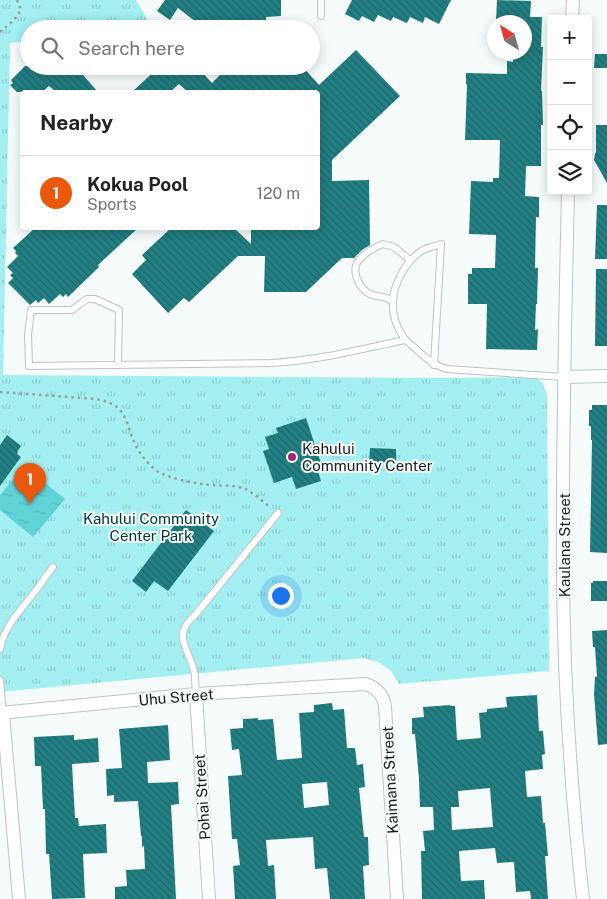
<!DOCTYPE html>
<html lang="en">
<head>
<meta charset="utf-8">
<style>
  body { margin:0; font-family:"Public Sans",sans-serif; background:#f2f2f2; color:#222 }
  .controls { position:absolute; right:15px; top:15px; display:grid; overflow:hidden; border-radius:5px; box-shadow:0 2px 12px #0003 }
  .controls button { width:45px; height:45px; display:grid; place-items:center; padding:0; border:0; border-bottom:1px solid #e0e0e0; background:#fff; color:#222; font:25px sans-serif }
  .compass { position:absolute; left:487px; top:15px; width:45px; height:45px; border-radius:50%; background:#fff; box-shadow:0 2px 12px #0003; rotate:323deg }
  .you { position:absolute; left:280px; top:595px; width:18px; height:18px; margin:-12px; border:4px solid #fff; border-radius:50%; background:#1a73e8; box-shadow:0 0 0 8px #1a73e833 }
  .badge { display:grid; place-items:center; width:32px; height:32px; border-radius:50%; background:#ea580c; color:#fff; font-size:16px; font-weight:700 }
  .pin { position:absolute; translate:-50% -41px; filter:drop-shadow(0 1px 2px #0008) }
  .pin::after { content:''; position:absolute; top:26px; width:18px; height:15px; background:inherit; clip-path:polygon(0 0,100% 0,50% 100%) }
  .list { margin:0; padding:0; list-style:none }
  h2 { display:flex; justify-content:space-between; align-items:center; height:65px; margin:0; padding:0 20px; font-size:21px }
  h2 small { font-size:16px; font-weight:400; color:#767676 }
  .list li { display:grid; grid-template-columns:32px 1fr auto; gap:15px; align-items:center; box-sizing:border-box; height:75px; padding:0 20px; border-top:1px solid #e0e0e0 }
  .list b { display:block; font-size:19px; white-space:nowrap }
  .list p { margin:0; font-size:16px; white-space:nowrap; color:#767676 }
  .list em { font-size:16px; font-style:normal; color:#767676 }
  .icon { flex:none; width:28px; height:28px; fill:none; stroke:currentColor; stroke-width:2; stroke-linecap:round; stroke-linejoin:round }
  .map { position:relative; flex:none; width:607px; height:899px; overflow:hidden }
  .search { position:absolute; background:#fff; box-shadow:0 2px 12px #0003; left:20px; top:20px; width:300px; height:55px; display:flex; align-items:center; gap:12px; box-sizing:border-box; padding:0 18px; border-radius:28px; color:#767676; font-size:19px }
  .panel { position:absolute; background:#fff; box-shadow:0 2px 12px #0003; left:20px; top:90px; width:300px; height:140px; border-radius:5px }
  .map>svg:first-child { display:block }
  .park { fill:url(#park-tufts) }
  .water { fill:url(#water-ripples) }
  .building { fill:url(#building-back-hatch); fill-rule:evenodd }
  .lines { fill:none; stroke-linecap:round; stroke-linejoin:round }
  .lane-casing { stroke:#bec4c4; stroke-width:8 }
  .street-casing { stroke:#bec4c4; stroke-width:14 }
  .path { stroke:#989d9d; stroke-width:2.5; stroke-dasharray:2.5 4; stroke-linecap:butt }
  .lane { stroke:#fff; stroke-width:6 }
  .street { stroke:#fff; stroke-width:12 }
  .poi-dot { fill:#a62573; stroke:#f6fcfc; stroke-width:2 }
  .labels { text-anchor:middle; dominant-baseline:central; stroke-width:4; stroke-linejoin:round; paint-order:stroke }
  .poi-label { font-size:15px; fill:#1a1d1d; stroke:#f6fcfc; text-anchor:start }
  .park-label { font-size:15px; fill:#003739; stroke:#f6fcfc }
  .street-label { font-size:15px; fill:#1a1d1d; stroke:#f6fcfc }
</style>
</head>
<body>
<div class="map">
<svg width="607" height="899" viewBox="0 0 607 899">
  <defs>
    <pattern id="park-tufts" width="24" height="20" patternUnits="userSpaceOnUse" patternTransform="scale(1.25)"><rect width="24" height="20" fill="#a3eff2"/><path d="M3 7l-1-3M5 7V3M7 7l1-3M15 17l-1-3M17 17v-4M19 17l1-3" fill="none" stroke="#8ccccf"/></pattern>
    <pattern id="water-ripples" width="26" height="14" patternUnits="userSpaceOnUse" patternTransform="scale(1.25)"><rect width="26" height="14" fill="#60d3d7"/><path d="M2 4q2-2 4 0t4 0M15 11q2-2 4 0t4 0" fill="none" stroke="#53b5b8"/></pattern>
    <pattern id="building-back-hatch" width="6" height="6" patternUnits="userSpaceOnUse" patternTransform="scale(1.25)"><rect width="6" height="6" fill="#227f82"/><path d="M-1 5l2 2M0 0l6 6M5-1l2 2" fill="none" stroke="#1d676a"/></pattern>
  </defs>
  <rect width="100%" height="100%" fill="#f6fcfc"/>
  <!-- park -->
  <path class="park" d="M 0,0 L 136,0 L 153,29 L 29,29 L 29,41 L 10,43 L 3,375 L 442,378 L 535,377 L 543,383 L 547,395 L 549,671 L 399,684 L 391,671 L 380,663 L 364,658 L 0,692 Z"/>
  <!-- water -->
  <path class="water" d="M 24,466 L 65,499 L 33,537 L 0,510 L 0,495 Z"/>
  <!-- building -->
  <g class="building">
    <path d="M 165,0 L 281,0 L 281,16 L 266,17 L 266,22 L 196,22 L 178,8 L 170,20 L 157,11 Z"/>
    <path d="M 352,0 L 451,0 L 439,24 L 425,17 L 423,23 L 410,17 L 407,23 L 393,17 L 391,21 L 378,15 L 374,22 L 362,16 L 359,21 L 345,14 Z"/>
    <path d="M 497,0 L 531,1 L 530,17 L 542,17 L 541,47 L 543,47 L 541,91 L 542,91 L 543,125 L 541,125 L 541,166 L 526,166 L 525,196 L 539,197 L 539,217 L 536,217 L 535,268 L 538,268 L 537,304 L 536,304 L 535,330 L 538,329 L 537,350 L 486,349 L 487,304 L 468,304 L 468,274 L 472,274 L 472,268 L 495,268 L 496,235 L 469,234 L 471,181 L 493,182 L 493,178 L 499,178 L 500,140 L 465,140 L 467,84 L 466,84 L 466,73 L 507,74 L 507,61 L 513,62 L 513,52 L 524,52 L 524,22 L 506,22 L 506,21 L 496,21 Z"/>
    <path d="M 356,50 L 400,96 L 332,160 L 332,181 L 369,180 L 370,245 L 362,250 L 354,258 L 342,258 L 306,292 L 264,292 L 265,256 L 238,256 L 189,302 L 184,298 L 168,313 L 132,274 L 146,260 L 142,255 L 171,228 L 234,228 L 251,244 L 251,228 L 318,228 L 318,92 L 188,92 L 179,84 L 170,92 L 132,92 L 160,66 L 196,66 L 212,83 L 229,66 L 302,66 L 319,85 Z"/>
    <path d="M 595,54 L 607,54 L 607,68 L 594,68 Z"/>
    <path d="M 25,66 L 75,66 L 98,92 L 56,92 L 49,86 L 42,92 L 17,92 L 10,85 L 13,83 L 11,80 Z"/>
    <path d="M 596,125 L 607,125 L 607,183 L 594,160 L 595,154 L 596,152 Z"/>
    <path d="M 597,205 L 607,205 L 607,259 L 595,259 Z"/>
    <path d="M 35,228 L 138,228 L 98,265 L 99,267 L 68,297 L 66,294 L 63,297 L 60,294 L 49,304 L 44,298 L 38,303 L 36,300 L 30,305 L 8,283 L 13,278 L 10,275 L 13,273 L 7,267 L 18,256 L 15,253 L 16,251 L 13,248 Z"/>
    <path d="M 596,269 L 607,269 L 607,346 L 595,346 Z"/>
    <path d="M 592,405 L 607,405 L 607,553 L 590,552 L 592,440 L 591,440 L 591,426 L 589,426 L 589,410 L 592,410 Z"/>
    <path d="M 306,418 L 321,463 L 316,465 L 321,481 L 296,489 L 292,477 L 274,483 L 263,451 L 269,449 L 265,437 L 278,433 L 276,428 Z"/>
    <path d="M 7,435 L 21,446 L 17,452 L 18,453 L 17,454 L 21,457 L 0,486 L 0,445 Z"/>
    <path d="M 370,448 L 396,449 L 396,463 L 369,462 Z"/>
    <path d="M 186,510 L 214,531 L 168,591 L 154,581 L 146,592 L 132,581 Z"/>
    <path d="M 593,581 L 607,581 L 607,601 L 591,601 L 591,583 L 593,583 Z"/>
    <path d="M 607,630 L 607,744 L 598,745 L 594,694 L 595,677 L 597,677 L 595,647 L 593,647 L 592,631 Z"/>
    <path d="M 537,695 L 539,731 L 543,731 L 545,754 L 542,755 L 543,769 L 525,771 L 527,797 L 541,796 L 543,823 L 545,823 L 548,856 L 545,856 L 548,899 L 531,899 L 530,891 L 516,892 L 514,862 L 497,863 L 495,848 L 459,851 L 461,881 L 484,880 L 485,899 L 422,899 L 421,851 L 425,851 L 423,831 L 434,830 L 433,807 L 420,807 L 419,779 L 415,734 L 412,734 L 412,718 L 424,717 L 423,707 L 450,705 L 450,706 L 455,706 L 457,740 L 481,738 L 479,713 L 487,712 L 487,709 L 507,707 L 506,697 ZM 490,788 L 493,827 L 452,830 L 451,807 L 459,807 L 458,791 Z"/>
    <path d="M 332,703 L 333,710 L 344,709 L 347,748 L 355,748 L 357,765 L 363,764 L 365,787 L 359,788 L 364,837 L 368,837 L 369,865 L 363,866 L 365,899 L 330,899 L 327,868 L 315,869 L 313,837 L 266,840 L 268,866 L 274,865 L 276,899 L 235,899 L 233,866 L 240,865 L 237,839 L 232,839 L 228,776 L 242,775 L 239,749 L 232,750 L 230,729 L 243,728 L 243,719 L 258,718 L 258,720 L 273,719 L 277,760 L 302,758 L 299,713 L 314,712 L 314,705 ZM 327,782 L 329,805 L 304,808 L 302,784 Z"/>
    <path d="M 168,725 L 170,760 L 147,762 L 148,783 L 178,782 L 179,804 L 171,805 L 176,899 L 115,899 L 115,887 L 127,886 L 126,870 L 145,869 L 144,846 L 142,847 L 142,836 L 141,836 L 138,801 L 114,802 L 114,795 L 107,796 L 106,769 L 122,768 L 119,729 Z"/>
    <path d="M 74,735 L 74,740 L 98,738 L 99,762 L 72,764 L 75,818 L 78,818 L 79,826 L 106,824 L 107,853 L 83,854 L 85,898 L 52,899 L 49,854 L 46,854 L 45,809 L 43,809 L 41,766 L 35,766 L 34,737 Z"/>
  </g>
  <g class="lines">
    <!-- lane casing -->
    <g class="lane-casing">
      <g id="lane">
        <path d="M 321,16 L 321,0"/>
        <path d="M 392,301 C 384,295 379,298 370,294 C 360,289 352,274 357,263 C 361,255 375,247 383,244 L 394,247 L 410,260"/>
        <path d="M 118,365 L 119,310 L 95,299 L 87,299 L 72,310 L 31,310 L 28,335 L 29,366 L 270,363 C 316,361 361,349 405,340"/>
        <path d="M 434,365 L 441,244 C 435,246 428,247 423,250 C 407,259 393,284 393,302 C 392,315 397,328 404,338 C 408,343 414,347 418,351 C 430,361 432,364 447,369 L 564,377"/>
        <path d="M 0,649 C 4,625 23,608 37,589 C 42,582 47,574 53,567"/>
        <path d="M 0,680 L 3,713"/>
        <path d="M 196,694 C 195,686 196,675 193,667 C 185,643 173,634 196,614 L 278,513"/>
      </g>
    </g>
    <!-- street casing -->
    <g class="street-casing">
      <g id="street">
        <path d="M 572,19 L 573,0"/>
        <path d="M 568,191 C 565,320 562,449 563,578 C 564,685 571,792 583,899"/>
        <path d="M 564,377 L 607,376"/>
        <path d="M 196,694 L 209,899"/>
        <path d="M 0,713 L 196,694 L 366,684 C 376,688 384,695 385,707 L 397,899"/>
        <path d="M 3,713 L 19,899"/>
      </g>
    </g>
    <!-- path -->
    <g class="path">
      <path d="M 0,32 L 14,20 L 21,10 L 17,0"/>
      <path d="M 0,392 L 96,399 C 105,401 114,403 120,410 C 126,417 128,426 131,434 C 136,449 145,462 157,471 C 170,479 197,484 212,485 C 222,486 234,485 243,488 C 253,492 262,501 271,508"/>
    </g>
    <!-- lane -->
    <use href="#lane" class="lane"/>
    <!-- street -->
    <use href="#street" class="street"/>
  </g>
  <!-- markers -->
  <circle class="poi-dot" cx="292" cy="457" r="5"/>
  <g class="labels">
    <!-- poi labels -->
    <g class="poi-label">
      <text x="302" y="448">Kahului<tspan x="302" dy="17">Community Center</tspan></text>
    </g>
    <!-- park labels -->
    <g class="park-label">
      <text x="151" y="518">Kahului Community<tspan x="151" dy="17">Center Park</tspan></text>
    </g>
    <!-- street labels -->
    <g class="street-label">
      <text transform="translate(564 545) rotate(-90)">Kaulana Street</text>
      <text transform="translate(176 697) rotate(-5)">Uhu Street</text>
      <text transform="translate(390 780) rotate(-93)">Kaimana Street</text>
      <text transform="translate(202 797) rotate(-94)">Pohai Street</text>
    </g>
  </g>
</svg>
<div class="controls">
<button>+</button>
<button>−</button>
<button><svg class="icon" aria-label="locate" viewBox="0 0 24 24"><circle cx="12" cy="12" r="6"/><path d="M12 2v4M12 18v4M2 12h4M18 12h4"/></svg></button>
<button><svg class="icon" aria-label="layers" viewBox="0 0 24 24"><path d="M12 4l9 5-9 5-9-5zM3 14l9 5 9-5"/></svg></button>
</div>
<svg class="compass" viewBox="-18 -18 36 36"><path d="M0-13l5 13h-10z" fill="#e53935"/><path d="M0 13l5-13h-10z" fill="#767676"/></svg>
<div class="you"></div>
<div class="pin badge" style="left:30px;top:504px">1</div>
<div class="search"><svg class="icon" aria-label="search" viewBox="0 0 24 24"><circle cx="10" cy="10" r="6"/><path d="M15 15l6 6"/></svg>Search here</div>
<section class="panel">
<h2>Nearby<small></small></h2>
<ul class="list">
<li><span class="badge">1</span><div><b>Kokua Pool</b><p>Sports</p></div><em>120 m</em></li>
</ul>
</section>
</div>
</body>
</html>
